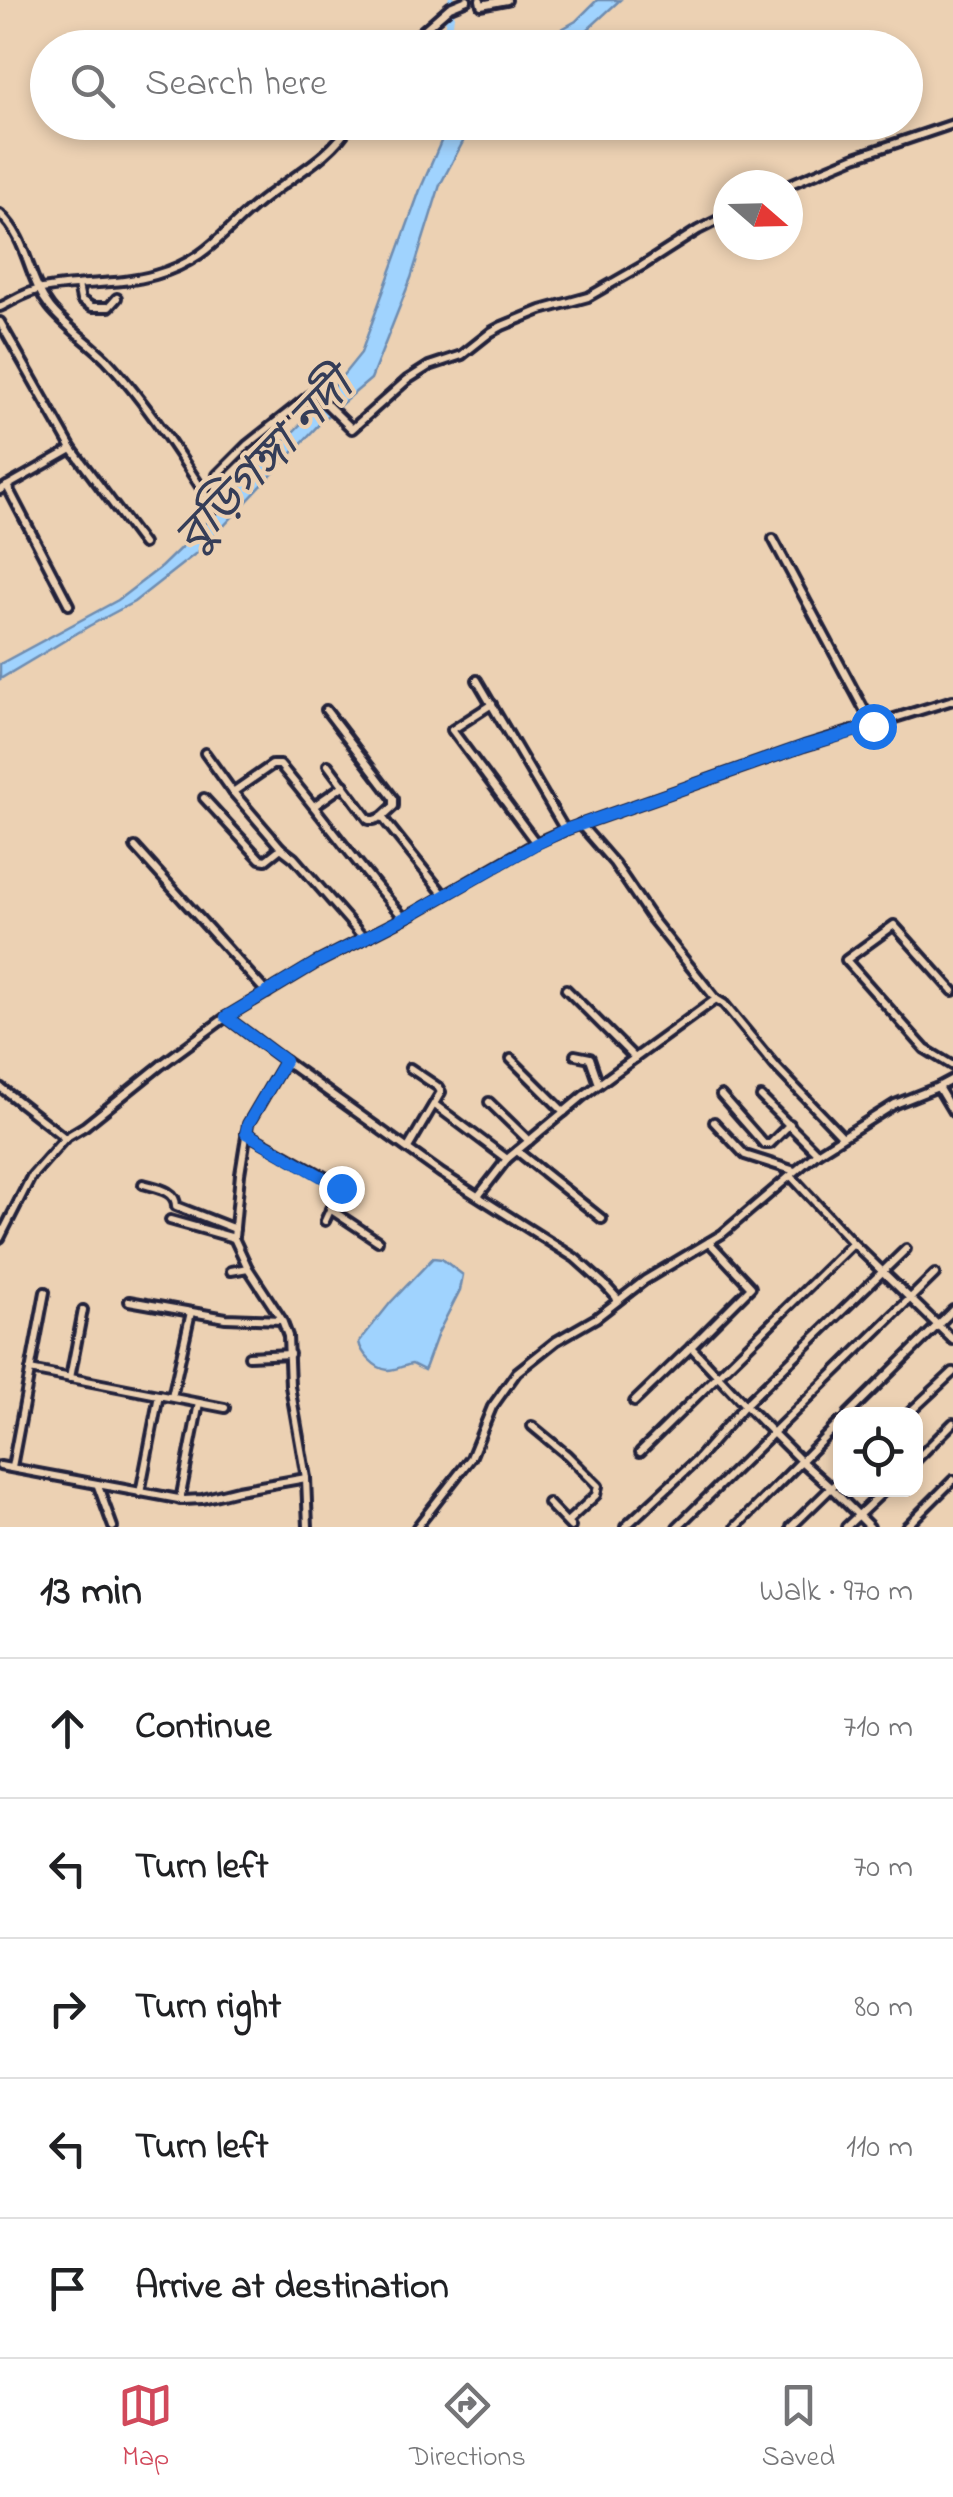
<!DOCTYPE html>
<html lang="en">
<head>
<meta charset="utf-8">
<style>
  body { margin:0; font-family:"Indie Flower","Noto Sans Bengali",sans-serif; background:#f2f2f2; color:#202124 }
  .controls { position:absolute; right:30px; bottom:30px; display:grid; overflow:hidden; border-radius:20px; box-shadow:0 5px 15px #0003 }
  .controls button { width:90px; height:90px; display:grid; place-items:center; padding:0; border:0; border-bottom:2px solid #e0e0e0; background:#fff; color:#202124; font:50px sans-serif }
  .compass { position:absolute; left:713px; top:170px; width:90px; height:90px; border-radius:50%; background:#fff; box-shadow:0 5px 15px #0003; rotate:110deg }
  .stop { position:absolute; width:30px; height:30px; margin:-22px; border:8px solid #1a73e8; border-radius:50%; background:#fff }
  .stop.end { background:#1a73e8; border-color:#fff; box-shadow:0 2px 10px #0008 }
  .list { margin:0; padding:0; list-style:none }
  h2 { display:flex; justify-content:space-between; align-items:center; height:130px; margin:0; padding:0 40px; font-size:42px }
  h2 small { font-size:32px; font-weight:400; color:#757577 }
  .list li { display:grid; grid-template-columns:65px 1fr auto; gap:30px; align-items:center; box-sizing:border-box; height:140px; padding:0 40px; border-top:2px solid #e0e0e0 }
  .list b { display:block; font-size:38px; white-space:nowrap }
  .list em { font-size:32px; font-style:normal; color:#757577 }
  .icon { flex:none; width:55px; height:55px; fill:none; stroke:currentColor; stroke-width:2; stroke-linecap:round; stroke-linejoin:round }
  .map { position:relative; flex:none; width:953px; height:1527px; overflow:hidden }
  .search { position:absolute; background:#fff; box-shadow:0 5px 15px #0003; left:30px; right:30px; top:30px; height:110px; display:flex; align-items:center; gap:25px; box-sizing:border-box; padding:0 35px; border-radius:55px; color:#757577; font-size:38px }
  .sheet { height:830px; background:#fff }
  nav { display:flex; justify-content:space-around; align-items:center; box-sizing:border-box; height:140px; border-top:2px solid #e0e0e0; background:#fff; font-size:28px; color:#757577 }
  nav a { display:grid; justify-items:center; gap:5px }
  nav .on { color:#d1495b }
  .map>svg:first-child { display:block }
  .water { fill:#a0d3fe; stroke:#6e8cb0; stroke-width:2.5 }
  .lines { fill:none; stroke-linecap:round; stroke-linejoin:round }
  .canal { stroke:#a0d3fe; stroke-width:8 }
  .street-casing { stroke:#22223b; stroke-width:14 }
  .street { stroke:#ecd1b3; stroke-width:6 }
  .route { stroke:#1a73e8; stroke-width:12 }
  .labels { text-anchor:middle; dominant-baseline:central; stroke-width:8; stroke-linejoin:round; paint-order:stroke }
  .water-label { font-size:48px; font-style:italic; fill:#353d58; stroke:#ecd1b3 }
</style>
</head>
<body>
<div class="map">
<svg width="953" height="1527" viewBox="0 0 953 1527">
  <rect width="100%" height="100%" fill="#ecd1b3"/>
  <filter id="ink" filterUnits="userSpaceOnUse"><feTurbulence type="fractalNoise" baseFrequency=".01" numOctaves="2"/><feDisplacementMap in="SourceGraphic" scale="20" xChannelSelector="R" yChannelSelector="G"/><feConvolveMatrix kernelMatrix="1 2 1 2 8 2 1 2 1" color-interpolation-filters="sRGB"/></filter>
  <g filter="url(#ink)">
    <!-- water -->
    <g class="water">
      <path d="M 597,0 L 620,0 L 585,32 L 558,47 L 530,47 L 576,21 Z"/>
      <path d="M 449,123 L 473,123 L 440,185 L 411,278 L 371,379 L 326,417 L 204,547 L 134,602 L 89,626 L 0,679 L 0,664 L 118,600 L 161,567 L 195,534 L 319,405 L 361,353 L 420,190 Z"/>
      <path d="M 433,1258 L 442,1259 L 463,1275 L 460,1290 L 438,1333 L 426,1366 L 424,1370 L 412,1364 C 405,1365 396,1370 388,1370 C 375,1369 361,1353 359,1342 L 391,1302 Z"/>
    </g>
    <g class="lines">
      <!-- canal -->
      <path class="canal" d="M 450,48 L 448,32 L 452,0"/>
      <!-- street casing -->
      <g class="street-casing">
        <g id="street">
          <path d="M 480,0 L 481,5 L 507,0"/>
          <path d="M 403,48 L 450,7 L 467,0"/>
          <path d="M 788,185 L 855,157 L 953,124"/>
          <path d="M 0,214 C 29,241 26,276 50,307 C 65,326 88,341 106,359 C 146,402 182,458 214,508 L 217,475 L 247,445 L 314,392 L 352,429 L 407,380 L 429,366 L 462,355 L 491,332 L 502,326 L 541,310 L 588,297 L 642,266 L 698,230 L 728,215"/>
          <path d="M 78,285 L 81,300 L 92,307 L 109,307 L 117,298"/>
          <path d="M 0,307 C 13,301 27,291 42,289 C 77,282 121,285 155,275 C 211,259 224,228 266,197 C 296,174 332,156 352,122"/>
          <path d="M 0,322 L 72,449 L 143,544"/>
          <path d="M 7,486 L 69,605"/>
          <path d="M 0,490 L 72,449"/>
          <path d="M 773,539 L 873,726"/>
          <path d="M 477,680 L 565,830"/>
          <path d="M 492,704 L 452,730 L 536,843"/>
          <path d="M 326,710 L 394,799 L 394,806 L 382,817 L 444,895"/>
          <path d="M 205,753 L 233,792 L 281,848"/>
          <path d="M 328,765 L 369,820 L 374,820 L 382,817"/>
          <path d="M 233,792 L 272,765 L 280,765 C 323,816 360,869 404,918"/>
          <path d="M 204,798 L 260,859 L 266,860 L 281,848 L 294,858 L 363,937"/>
          <path d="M 314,806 L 344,785"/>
          <path d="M 580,824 L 614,863 L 652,919 L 716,999 L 724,1004 L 776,1067 L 842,1136"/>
          <path d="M 135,847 L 267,993"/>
          <path d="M 566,989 L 635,1058 L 716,999"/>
          <path d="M 953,991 L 894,925 L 846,960 L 925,1049 L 953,1066"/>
          <path d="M 226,1017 L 285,1061 L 248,1124 L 240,1174 L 234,1238 L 248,1268 L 282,1320 L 288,1336 L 290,1386 L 306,1478 L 308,1527"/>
          <path d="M 575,1055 L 590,1058 L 599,1084"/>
          <path d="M 511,1059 L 564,1112"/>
          <path d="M 285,1061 L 441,1173 L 575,1258 L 604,1284 L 616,1297 L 617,1301"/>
          <path d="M 0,1087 L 65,1138"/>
          <path d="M 938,1087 L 953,1112"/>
          <path d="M 721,1095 L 764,1144 L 770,1144 L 790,1124"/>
          <path d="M 761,1097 L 817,1153"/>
          <path d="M 489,1102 L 529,1141"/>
          <path d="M 435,1105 L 507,1159"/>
          <path d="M 714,1122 L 745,1155 L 795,1171"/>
          <path d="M 246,1133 L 341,1186 L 325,1221"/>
          <path d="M 408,1148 L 441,1092 L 438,1087 L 410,1068"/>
          <path d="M 517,1151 L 602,1219"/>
          <path d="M 143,1184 C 156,1188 176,1190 176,1206 L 235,1229"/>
          <path d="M 479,1195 L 507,1159 L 583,1096 L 635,1058"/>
          <path d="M 330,1209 L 378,1241"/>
          <path d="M 170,1220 L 234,1238"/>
          <path d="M 0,1238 L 31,1177 L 65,1138 L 85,1126 L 161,1065 L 226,1017 L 316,963 L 414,913 L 536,843 L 565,830 L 804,746 L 953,700"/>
          <path d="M 709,1242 L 751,1287 L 691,1347 L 745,1405 L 801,1461 L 831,1488 L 840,1479"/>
          <path d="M 853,1243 L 953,1340"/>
          <path d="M 231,1271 L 248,1268"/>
          <path d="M 129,1301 L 226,1318 L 281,1320"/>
          <path d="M 249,1356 L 290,1354"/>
          <path d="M 30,1370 L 225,1408"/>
          <path d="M 70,1378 L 83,1310"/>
          <path d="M 172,1397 L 191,1312"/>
          <path d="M 634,1402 L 691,1347"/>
          <path d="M 848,1414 L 953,1310"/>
          <path d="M 908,1414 L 953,1372"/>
          <path d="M 532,1426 L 567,1455 L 598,1486 L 596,1495 L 567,1522"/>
          <path d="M 640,1452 L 853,1243 L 791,1176"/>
          <path d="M 916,1460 L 953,1423"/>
          <path d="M 0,1466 L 184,1500 L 202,1499 L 238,1490 L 306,1478"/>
          <path d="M 12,1467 L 45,1292"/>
          <path d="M 98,1486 L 113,1527"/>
          <path d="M 140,1493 L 159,1395"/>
          <path d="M 180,1500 L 199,1403"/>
          <path d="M 548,1503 L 571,1527"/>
          <path d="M 417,1527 L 471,1458 L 492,1407 L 517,1372 L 556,1341 L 596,1318 L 645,1280 L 722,1234 L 817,1153 L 895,1104 L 938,1087 L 953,1079"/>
          <path d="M 625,1527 L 696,1461 L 745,1405 L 906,1249"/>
          <path d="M 677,1527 L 935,1274"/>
          <path d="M 736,1527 L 840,1422"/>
          <path d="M 791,1527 L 831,1488 L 870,1527"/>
          <path d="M 846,1527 L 885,1490"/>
          <path d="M 906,1527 L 953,1480"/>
        </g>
      </g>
      <!-- street -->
      <use href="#street" class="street"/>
    </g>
  </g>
  <g class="lines" filter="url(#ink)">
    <!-- route -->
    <path class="route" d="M 341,1188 L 246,1133 L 248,1124 L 285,1061 L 226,1017 L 316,963 L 414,913 L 536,844 L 565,830 L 804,746 L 873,726"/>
  </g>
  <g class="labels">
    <!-- water labels -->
    <g class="water-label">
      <text transform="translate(266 464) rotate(-46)">বুড়িগঙ্গা নদী</text>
    </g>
  </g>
</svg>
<div class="controls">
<button><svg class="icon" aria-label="locate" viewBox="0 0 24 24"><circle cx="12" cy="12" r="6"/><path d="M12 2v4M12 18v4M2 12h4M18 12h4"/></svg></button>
</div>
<svg class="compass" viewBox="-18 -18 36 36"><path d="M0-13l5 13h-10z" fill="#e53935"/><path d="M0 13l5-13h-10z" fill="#757577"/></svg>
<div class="stop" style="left:873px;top:726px"></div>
<div class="stop end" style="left:341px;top:1188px"></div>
<div class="search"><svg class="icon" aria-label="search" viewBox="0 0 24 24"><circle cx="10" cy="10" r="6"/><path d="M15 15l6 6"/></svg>Search here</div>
</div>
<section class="sheet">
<h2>13 min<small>Walk · 970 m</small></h2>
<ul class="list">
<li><svg class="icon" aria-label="ahead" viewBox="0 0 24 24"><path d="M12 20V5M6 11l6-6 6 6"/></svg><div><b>Continue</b></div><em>710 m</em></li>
<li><svg class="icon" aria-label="left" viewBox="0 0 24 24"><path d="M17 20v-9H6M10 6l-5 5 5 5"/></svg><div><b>Turn left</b></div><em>70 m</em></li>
<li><svg class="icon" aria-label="right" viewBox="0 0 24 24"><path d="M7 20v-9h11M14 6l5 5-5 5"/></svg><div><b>Turn right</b></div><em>80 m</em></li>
<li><svg class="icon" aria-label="left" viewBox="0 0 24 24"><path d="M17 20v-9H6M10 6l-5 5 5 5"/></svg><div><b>Turn left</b></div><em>110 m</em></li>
<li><svg class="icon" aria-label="arrive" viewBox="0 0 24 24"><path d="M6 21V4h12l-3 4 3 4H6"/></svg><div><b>Arrive at destination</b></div></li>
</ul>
</section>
<nav>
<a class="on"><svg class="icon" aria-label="map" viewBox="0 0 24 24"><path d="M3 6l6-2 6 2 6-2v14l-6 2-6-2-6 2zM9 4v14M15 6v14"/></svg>Map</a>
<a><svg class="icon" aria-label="directions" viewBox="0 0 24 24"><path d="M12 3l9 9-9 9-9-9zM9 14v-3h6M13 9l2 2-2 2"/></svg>Directions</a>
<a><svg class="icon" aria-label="saved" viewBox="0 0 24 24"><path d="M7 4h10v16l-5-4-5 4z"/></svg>Saved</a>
</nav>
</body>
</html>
